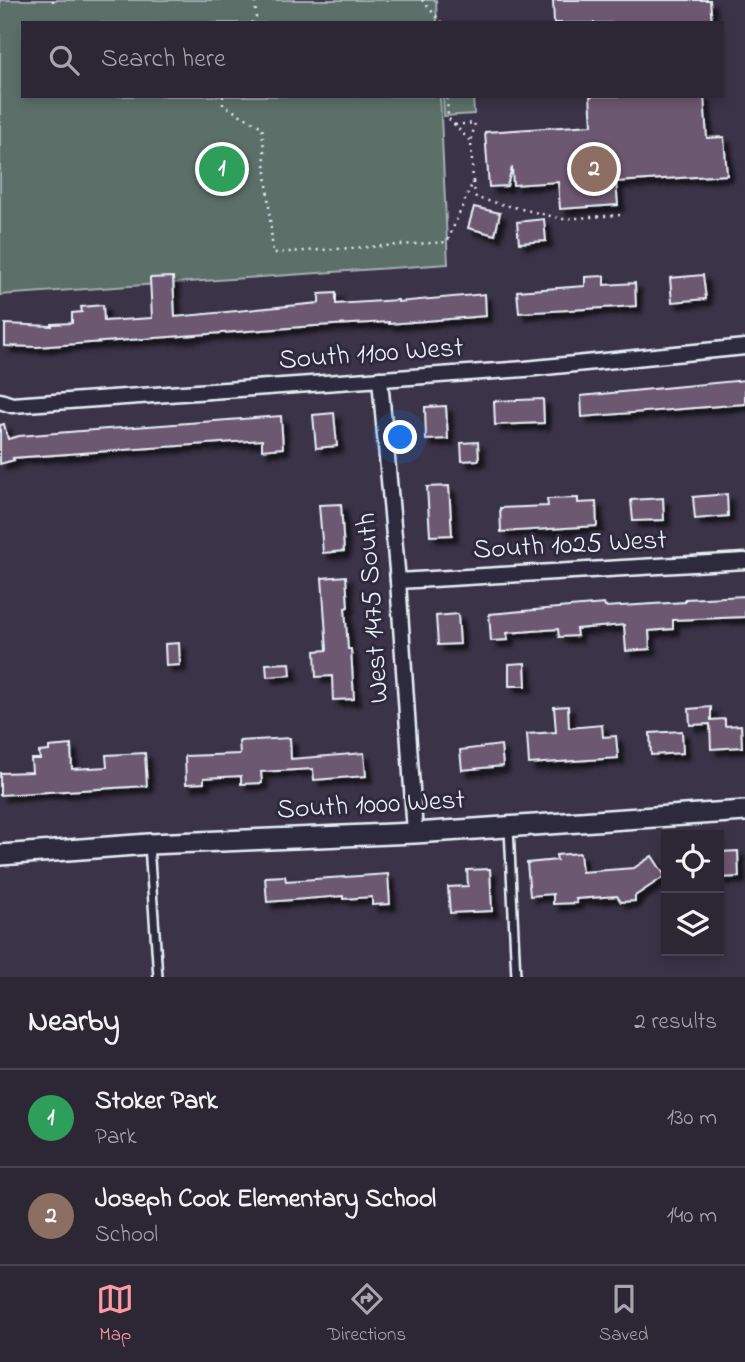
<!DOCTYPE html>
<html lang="en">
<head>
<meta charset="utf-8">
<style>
  body { margin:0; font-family:"Indie Flower",sans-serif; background:#342e3d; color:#f1f3f6 }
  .controls { position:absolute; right:21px; bottom:21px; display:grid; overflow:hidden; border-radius:0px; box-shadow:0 4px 10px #0003 }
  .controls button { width:63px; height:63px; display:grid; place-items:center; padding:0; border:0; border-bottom:2px solid #484350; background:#2c2635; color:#f1f3f6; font:35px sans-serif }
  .you { position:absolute; left:401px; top:438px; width:24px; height:24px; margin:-18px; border:5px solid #fff; border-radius:50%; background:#1a73e8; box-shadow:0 0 0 10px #1a73e833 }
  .badge { display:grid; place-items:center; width:46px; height:46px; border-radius:50%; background:#ff9aa2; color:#fff; font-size:23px; font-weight:700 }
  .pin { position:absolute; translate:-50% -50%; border:4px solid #fff; box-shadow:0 2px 7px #0006 }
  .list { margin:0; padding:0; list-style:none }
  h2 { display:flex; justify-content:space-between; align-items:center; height:91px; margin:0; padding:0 28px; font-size:30px }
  h2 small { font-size:23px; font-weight:400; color:#a6a5ad }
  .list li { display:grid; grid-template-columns:46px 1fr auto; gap:21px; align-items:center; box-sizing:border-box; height:98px; padding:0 28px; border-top:2px solid #484350 }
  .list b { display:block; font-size:26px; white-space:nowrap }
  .list p { margin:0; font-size:23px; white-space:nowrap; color:#a6a5ad }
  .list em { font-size:23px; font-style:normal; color:#a6a5ad }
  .icon { flex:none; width:38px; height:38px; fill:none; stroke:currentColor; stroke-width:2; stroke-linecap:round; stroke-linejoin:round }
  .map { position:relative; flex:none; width:745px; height:977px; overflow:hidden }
  .search { position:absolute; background:#2c2635; box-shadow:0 4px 10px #0003; left:21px; right:21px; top:21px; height:77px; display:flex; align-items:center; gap:18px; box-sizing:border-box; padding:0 24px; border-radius:0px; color:#a6a5ad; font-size:26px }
  .sheet { height:287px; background:#2c2635 }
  nav { display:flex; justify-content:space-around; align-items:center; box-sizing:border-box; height:98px; border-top:2px solid #484350; background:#2c2635; font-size:19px; color:#a6a5ad }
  nav a { display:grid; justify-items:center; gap:4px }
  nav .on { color:#ff9aa2 }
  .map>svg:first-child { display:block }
  .green { fill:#5b7069; stroke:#a2b0b0; stroke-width:2 }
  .building { fill:#6d5971; stroke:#e8f1f8; stroke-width:2; filter:url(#shadow) }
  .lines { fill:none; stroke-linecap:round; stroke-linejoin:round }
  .lane-casing { stroke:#e8f1f8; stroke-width:12 }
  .street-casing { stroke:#e8f1f8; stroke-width:19 }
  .secondary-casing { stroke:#e8f1f8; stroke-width:24 }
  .path { stroke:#e8f1f8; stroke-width:2.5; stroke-dasharray:2 5; stroke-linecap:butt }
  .lane { stroke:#2f2a3d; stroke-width:7 }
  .street { stroke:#2f2a3d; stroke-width:14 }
  .secondary { stroke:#2f2a3d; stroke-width:19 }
  .labels { text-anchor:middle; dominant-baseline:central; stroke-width:6; stroke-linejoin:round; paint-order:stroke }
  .street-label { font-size:28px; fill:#e8f1f8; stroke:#2f2a3d }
</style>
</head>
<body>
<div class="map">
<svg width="745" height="977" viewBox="0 0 745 977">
  <defs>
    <filter id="shadow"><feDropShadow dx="6" dy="6" stdDeviation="2" flood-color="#0009"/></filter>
  </defs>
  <rect width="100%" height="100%" fill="#3b3347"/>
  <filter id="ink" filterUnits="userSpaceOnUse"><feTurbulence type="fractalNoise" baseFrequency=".0143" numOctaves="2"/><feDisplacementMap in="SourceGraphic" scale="14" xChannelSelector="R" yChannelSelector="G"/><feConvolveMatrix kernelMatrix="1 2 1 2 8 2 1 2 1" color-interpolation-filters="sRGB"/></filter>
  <g filter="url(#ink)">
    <!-- green -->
    <g class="green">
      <path d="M 0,0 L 436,0 L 437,23 L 23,23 L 23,96 L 440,96 L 448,264 L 0,295 Z"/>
      <path d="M 443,96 L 473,96 L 474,114 L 444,116 Z"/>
    </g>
    <!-- building -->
    <g class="building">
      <path d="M 553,0 L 710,0 L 712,23 L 554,23 Z"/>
      <path d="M 590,96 L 704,96 L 707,138 L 724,137 L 727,175 L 616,182 L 618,205 L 560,209 L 558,182 L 513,185 L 512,167 L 507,186 L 489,187 L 485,132 L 592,125 Z"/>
      <path d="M 474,207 L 500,213 L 495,235 L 468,228 Z"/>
      <path d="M 544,219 L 546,241 L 519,243 L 517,222 Z"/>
      <path d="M 703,275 L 706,299 L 672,302 L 670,278 Z"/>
      <path d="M 604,276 L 604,285 L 635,283 L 636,306 L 519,313 L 517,291 L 585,286 L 585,277 Z"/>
      <path d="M 173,277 L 175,317 L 319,303 L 319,294 L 336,293 L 336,304 L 398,300 L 398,302 L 485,294 L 486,316 L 389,324 L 389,322 L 315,326 L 37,347 L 5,346 L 5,324 L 52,326 L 52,324 L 72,323 L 72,313 L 82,312 L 81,307 L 103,305 L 104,321 L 152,318 L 150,278 Z"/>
      <path d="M 745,380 L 745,404 L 582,417 L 581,396 Z"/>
      <path d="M 543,399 L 544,423 L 495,425 L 494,401 Z"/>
      <path d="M 446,406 L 448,439 L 426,440 L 425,407 Z"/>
      <path d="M 334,413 L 337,446 L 316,448 L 313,415 Z"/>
      <path d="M 281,416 L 283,448 L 262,450 L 262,440 L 13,458 L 14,460 L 0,464 L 0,425 L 4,424 L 8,439 L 19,436 L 81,431 Z"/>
      <path d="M 478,442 L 479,460 L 462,461 L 461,443 Z"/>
      <path d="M 449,486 L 452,535 L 430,536 L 427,487 Z"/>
      <path d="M 727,494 L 728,516 L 695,519 L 693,497 Z"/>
      <path d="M 578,498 L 578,503 L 596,502 L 597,526 L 501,532 L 500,508 L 548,506 L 547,499 Z"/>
      <path d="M 663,498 L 664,520 L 633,521 L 631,500 Z"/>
      <path d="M 341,504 L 344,551 L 323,553 L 319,505 Z"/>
      <path d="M 346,576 L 348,607 L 345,608 L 348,649 L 351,649 L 354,699 L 333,700 L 332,676 L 316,677 L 315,651 L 327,650 L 322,578 Z"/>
      <path d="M 745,596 L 745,617 L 673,620 L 673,629 L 649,631 L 650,649 L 626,651 L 624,625 L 576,629 L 577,636 L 559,637 L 558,629 L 507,633 L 508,640 L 491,641 L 489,614 L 604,604 L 605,607 L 685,602 L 685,599 Z"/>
      <path d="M 458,614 L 460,644 L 438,645 L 436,616 Z"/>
      <path d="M 179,643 L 180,665 L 166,666 L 165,644 Z"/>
      <path d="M 290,663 L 291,675 L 267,677 L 266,664 Z"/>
      <path d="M 525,663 L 526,686 L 509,686 L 509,664 Z"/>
      <path d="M 568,706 L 569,728 L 602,725 L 603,737 L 616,736 L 618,758 L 529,764 L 527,734 L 556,732 L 554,707 Z"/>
      <path d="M 711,707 L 711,720 L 725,719 L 725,726 L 741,725 L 742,747 L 711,749 L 710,724 L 690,725 L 689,709 Z"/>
      <path d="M 682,731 L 683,753 L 651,755 L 650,733 Z"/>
      <path d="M 290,738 L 291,759 L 364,753 L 366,776 L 314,780 L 313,769 L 261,772 L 262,783 L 241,784 L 241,776 L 204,778 L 204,783 L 186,784 L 185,756 L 240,754 L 239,741 Z"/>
      <path d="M 71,745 L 72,769 L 107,767 L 106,755 L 145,753 L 147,786 L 0,795 L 0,773 L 32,772 L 31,759 L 40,759 L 39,752 L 49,751 L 49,747 Z"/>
      <path d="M 501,745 L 503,766 L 462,770 L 460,750 Z"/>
      <path d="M 738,851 L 739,877 L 719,878 L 719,852 Z"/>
      <path d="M 580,853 L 582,872 L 634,868 L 652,856 L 665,876 L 635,896 L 635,901 L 621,902 L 617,896 L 576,899 L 577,903 L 553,904 L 553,894 L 530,896 L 527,863 L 557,860 L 556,855 Z"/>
      <path d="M 490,869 L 492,911 L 450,913 L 448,887 L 468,886 L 467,870 Z"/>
      <path d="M 388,874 L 390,904 L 372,905 L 372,897 L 343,899 L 343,896 L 267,902 L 265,877 L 285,876 L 286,881 Z"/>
    </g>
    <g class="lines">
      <!-- lane casing -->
      <g class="lane-casing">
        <g id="lane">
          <path d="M 509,828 L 516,977"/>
          <path d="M 149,845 L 158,977"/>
        </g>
      </g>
      <!-- street casing -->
      <g class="street-casing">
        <g id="street">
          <path d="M 380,379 L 398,581 L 415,833"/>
          <path d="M 0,401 L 12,405 L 525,369 L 745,347"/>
          <path d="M 398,581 L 745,561"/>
        </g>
      </g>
      <!-- secondary casing -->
      <g class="secondary-casing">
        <path id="secondary" d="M 0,855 L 149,844 L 415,833 L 745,811"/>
      </g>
      <!-- path -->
      <g class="path">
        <path d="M 53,0 L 53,2"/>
        <path d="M 422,0 L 442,23"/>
        <path d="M 251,23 L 256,18 L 255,0"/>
        <path d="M 223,96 L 223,105 L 262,127 L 273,253 L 447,242 L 473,182 L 471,142 L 448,118 L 447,96"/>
        <path d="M 455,125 L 475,123 L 471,141"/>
        <path d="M 473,182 L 476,198 L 563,219 L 620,215"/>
      </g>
      <!-- lane -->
      <use href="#lane" class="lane"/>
      <!-- street -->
      <use href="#street" class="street"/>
      <!-- secondary -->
      <use href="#secondary" class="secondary"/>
    </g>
  </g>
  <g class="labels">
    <!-- street labels -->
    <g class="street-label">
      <text transform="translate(371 355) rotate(-4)">South 1100 West</text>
      <text transform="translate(570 546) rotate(-3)">South 1025 West</text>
      <text transform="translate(374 608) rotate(-94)">West 1475 South</text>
      <text transform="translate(371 806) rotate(-3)">South 1000 West</text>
    </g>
  </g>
</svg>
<div class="controls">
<button><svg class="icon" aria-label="locate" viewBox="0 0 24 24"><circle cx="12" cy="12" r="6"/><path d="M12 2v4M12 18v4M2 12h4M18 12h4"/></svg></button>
<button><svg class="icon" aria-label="layers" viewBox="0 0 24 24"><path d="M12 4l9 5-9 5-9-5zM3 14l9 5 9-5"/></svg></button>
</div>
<div class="you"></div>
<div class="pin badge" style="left:222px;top:169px;background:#2e9e5b">1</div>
<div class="pin badge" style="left:594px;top:169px;background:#8d6e63">2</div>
<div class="search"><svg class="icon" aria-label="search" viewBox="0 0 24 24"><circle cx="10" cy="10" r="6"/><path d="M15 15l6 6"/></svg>Search here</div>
</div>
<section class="sheet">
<h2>Nearby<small>2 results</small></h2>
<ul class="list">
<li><span class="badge" style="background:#2e9e5b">1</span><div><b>Stoker Park</b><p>Park</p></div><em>130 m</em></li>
<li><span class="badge" style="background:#8d6e63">2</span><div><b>Joseph Cook Elementary School</b><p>School</p></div><em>140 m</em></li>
</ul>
</section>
<nav>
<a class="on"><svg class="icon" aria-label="map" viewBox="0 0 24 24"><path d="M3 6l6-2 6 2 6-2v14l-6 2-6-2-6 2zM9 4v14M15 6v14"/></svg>Map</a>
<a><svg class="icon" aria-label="directions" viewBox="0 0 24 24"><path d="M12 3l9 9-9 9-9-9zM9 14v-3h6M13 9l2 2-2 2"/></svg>Directions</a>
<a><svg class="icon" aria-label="saved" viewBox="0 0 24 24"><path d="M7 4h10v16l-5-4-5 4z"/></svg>Saved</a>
</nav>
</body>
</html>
